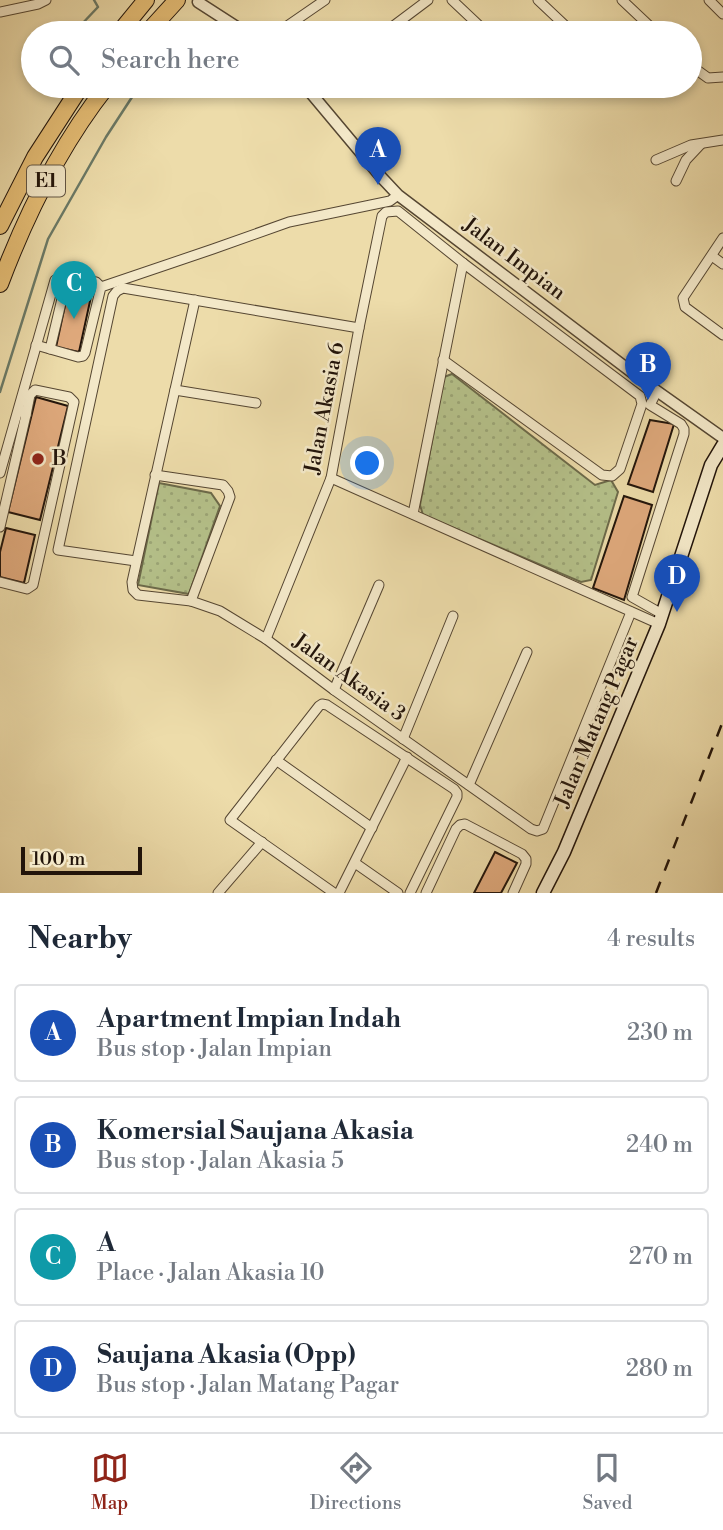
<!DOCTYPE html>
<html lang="en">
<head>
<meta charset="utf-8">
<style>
  body { margin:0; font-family:"Libre Bodoni",serif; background:#f6f6f7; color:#1f2937 }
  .scale { position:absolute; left:21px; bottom:18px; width:121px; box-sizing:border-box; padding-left:7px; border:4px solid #22140a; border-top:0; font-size:19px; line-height:24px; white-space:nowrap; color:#22140a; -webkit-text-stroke:5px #f3e8c8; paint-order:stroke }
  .you { position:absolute; left:368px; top:464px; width:24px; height:24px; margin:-18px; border:5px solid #fff; border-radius:50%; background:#1a73e8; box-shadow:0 0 0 10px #1a73e833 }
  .badge { display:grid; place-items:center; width:46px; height:46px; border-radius:50%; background:#8f2418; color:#fff; font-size:23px; font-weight:700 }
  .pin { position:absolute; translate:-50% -58px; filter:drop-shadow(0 2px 4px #0008) }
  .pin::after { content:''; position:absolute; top:37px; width:24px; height:21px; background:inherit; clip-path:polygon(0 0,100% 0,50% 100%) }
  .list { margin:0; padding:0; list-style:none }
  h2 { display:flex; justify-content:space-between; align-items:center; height:91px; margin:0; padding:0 28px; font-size:30px }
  h2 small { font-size:23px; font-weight:400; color:#747a83 }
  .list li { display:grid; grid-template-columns:46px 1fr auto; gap:21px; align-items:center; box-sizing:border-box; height:98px; margin:0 14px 14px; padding:0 14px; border:2px solid #e0e1e3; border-radius:7px }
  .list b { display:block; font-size:26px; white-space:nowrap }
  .list p { margin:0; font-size:23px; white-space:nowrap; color:#747a83 }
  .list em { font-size:23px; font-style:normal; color:#747a83 }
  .icon { flex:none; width:38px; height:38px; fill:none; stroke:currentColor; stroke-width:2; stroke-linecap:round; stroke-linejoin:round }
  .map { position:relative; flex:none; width:723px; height:893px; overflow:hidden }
  .search { position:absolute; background:#fff; box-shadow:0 4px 10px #0003; left:21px; right:21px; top:21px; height:77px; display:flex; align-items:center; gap:18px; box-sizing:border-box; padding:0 24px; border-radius:38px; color:#747a83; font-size:26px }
  .sheet { height:539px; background:#fff }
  nav { display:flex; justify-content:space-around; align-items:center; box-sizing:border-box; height:98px; border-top:2px solid #e0e1e3; background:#fff; font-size:19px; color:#747a83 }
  nav a { display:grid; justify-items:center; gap:4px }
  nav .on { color:#8f2418 }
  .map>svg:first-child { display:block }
  .green { fill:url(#green-dots); stroke:#6c6a4a; stroke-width:2 }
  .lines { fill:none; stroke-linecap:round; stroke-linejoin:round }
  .stream { stroke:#6a7966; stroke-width:2.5 }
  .building { fill:#dfa97c; stroke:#22140a; stroke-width:2 }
  .minor-casing { stroke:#554632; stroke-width:11 }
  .tertiary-casing { stroke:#554632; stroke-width:13 }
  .secondary-casing { stroke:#22140a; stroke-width:15 }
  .motorway-casing { stroke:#22140a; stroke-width:18 }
  .minor { stroke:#f3e8c8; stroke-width:9 }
  .tertiary { stroke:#f3e8c8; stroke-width:10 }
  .secondary { stroke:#f3e8c8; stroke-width:12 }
  .motorway { stroke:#e6be75; stroke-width:16 }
  .rail { stroke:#22140a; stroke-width:2.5; stroke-dasharray:12 12; stroke-linecap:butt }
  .poi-dot { fill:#8f2418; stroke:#f3e8c8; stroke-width:2.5 }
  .labels { text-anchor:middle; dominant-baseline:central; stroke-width:5; stroke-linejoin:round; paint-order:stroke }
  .shield { fill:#f3e8c8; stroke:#615443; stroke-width:2 }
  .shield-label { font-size:19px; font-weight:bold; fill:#22140a }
  .street-label { font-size:21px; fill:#22140a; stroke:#f3e8c8 }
  .poi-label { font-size:21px; fill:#22140a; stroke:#f3e8c8; text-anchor:start }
</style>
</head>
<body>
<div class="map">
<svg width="723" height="893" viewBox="0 0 723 893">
  <defs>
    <pattern id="green-dots" width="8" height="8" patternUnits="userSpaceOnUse" patternTransform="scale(1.75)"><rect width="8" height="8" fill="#b5c18a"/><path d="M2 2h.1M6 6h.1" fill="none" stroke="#9ba576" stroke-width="1.8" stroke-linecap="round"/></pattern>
  </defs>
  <rect width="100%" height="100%" fill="#eddcaa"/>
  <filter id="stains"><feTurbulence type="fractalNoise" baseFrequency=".00286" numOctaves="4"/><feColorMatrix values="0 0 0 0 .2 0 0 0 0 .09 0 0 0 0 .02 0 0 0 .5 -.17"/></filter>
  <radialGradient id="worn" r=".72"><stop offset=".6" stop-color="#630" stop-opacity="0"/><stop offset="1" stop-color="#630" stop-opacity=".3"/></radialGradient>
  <!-- green -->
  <g class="green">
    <path d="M 452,374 L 595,485 L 611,480 L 618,492 L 591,580 L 581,582 L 423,515 L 420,505 L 444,377 Z"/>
    <path d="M 159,483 L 211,493 L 220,506 L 189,594 L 138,585 Z"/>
  </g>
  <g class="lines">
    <!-- stream -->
    <g class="stream">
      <path d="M 77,33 L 80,26 L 98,7 L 94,0"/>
      <path d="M 0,392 L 48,239 L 106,137 L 136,91 L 132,88"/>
    </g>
  </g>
  <!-- building -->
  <g class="building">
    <path d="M 69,287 L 92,292 L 79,352 L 56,347 Z"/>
    <path d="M 36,397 L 68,406 L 40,520 L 8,512 Z"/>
    <path d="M 650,420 L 674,424 L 653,492 L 628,484 Z"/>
    <path d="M 624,496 L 652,505 L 624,600 L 593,588 Z"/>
    <path d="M 6,528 L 35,535 L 24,583 L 0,577 L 0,552 Z"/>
    <path d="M 495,852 L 517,863 L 501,893 L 474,893 Z"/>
  </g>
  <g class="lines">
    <!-- minor casing -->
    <g class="minor-casing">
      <g id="minor">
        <path d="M 452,0 L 487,33"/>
        <path d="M 538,0 L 573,33"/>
        <path d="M 622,0 L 657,33"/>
        <path d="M 709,0 L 723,14"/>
        <path d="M 0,12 L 38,4 L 46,0"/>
        <path d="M 280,31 L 325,0"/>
        <path d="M 384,33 L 428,0"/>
        <path d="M 690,65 L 708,78 L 723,77"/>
        <path d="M 656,160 L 691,145 L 723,140"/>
        <path d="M 676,181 L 686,160 L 701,144"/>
        <path d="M 723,238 L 683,298 L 685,307 L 723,335"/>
        <path d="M 712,256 L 723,264"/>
        <path d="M 195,300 L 132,582 L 133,590 L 138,595 L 191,601 L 220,611 L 266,639 L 334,690 L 531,829 L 537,831 L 543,829 L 631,612"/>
        <path d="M 36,345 L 78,357 L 83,356 L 85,353 L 101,287 L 213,249 L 289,222 L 390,201 L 398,195"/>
        <path d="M 50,349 L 66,282 L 71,278 L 96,282 L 101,287"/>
        <path d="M 175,390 L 256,403"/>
        <path d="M 657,391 L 650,405 L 681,424 L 684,429 L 684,434 L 632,597 L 662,614"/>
        <path d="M 0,473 L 55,280"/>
        <path d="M 155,475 L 223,485 L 228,491 L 230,497 L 191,601"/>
        <path d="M 331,478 L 659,624"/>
        <path d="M 413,514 L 463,263"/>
        <path d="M 0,527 L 26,415 L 22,412"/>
        <path d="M 136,561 L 58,550 L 113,296 L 117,291 L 123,288 L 359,328"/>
        <path d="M 0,582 L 27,589 L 33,585 L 74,402 L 69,397 L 35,390 L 30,395 L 26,415"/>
        <path d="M 266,639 L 331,478 L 359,328 L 382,216 L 386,212 L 398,211 L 463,263 L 640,396 L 642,404 L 620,469 L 612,476 L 602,475 L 443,360"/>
        <path d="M 334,690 L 379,585"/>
        <path d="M 403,739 L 453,616"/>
        <path d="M 276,760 L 372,828"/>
        <path d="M 469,785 L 527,652"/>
        <path d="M 355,863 L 398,893"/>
        <path d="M 218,893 L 262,842"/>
        <path d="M 334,893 L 230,820 L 319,706 L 322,704 L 327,705 L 454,789 L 457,793 L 457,797 L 410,893"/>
        <path d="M 339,893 L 407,757"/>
        <path d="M 426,893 L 456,829 L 460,825 L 465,824 L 522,854 L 526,859 L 526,864 L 513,893"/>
      </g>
    </g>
    <!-- tertiary casing -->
    <g class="tertiary-casing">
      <g id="tertiary">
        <path d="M 198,2 L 246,33"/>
        <path d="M 305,86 L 382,178 L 398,195 L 654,389 L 723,438"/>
      </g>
    </g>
    <!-- secondary casing -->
    <g class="secondary-casing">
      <path id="secondary" d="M 543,893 L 564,852 L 659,624 L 711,465 L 723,445"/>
    </g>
    <!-- motorway casing -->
    <g class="motorway-casing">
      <g id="motorway">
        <path d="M 119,33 L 146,0"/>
        <path d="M 147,33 L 177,0"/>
        <path d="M 0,226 L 35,157 L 81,86"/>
        <path d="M 0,284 C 26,215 61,144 107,86"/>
      </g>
    </g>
    <!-- minor -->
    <use href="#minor" class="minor"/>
    <!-- tertiary -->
    <use href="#tertiary" class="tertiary"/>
    <!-- secondary -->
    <use href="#secondary" class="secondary"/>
    <!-- motorway -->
    <use href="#motorway" class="motorway"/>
    <!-- rail -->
    <path class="rail" d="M 656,893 L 723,721"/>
  </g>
  <!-- markers -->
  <circle class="poi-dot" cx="38" cy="459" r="7"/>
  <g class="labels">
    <!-- shield labels -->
    <rect class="shield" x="27" y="165.5" width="38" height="31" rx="5"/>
    <g class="shield-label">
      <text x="46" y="181">E1</text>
    </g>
    <!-- street labels -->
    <g class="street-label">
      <text transform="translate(514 259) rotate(37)">Jalan Impian</text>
      <text transform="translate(325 408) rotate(-79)">Jalan Akasia 6</text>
      <text transform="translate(349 678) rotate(36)">Jalan Akasia 3</text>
      <text transform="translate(597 722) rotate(-67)">Jalan Matang Pagar</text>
    </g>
    <!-- poi labels -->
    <g class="poi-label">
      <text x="52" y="459">B</text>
    </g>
  </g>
  <rect width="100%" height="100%" filter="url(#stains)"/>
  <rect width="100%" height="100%" fill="url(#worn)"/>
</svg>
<div class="scale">100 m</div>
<div class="you"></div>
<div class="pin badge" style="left:378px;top:185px;background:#1a4fb4">A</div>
<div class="pin badge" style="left:648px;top:400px;background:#1a4fb4">B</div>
<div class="pin badge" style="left:74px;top:319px;background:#0f9aa8">C</div>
<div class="pin badge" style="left:677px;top:612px;background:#1a4fb4">D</div>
<div class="search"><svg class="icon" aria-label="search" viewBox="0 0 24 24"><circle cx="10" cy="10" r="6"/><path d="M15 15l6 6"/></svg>Search here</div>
</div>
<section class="sheet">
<h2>Nearby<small>4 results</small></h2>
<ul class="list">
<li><span class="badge" style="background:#1a4fb4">A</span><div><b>Apartment Impian Indah</b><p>Bus stop · Jalan Impian</p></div><em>230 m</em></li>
<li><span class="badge" style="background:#1a4fb4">B</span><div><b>Komersial Saujana Akasia</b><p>Bus stop · Jalan Akasia 5</p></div><em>240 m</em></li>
<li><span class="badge" style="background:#0f9aa8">C</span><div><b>A</b><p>Place · Jalan Akasia 10</p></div><em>270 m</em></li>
<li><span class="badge" style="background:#1a4fb4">D</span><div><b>Saujana Akasia (Opp)</b><p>Bus stop · Jalan Matang Pagar</p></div><em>280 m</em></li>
</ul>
</section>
<nav>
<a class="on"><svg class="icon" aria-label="map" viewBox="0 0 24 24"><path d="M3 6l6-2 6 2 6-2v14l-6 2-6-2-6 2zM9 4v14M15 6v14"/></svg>Map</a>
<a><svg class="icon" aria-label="directions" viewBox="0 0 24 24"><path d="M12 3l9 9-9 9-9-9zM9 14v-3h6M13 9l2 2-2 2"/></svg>Directions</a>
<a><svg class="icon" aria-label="saved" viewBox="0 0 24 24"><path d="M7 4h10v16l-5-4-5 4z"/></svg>Saved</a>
</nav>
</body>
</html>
